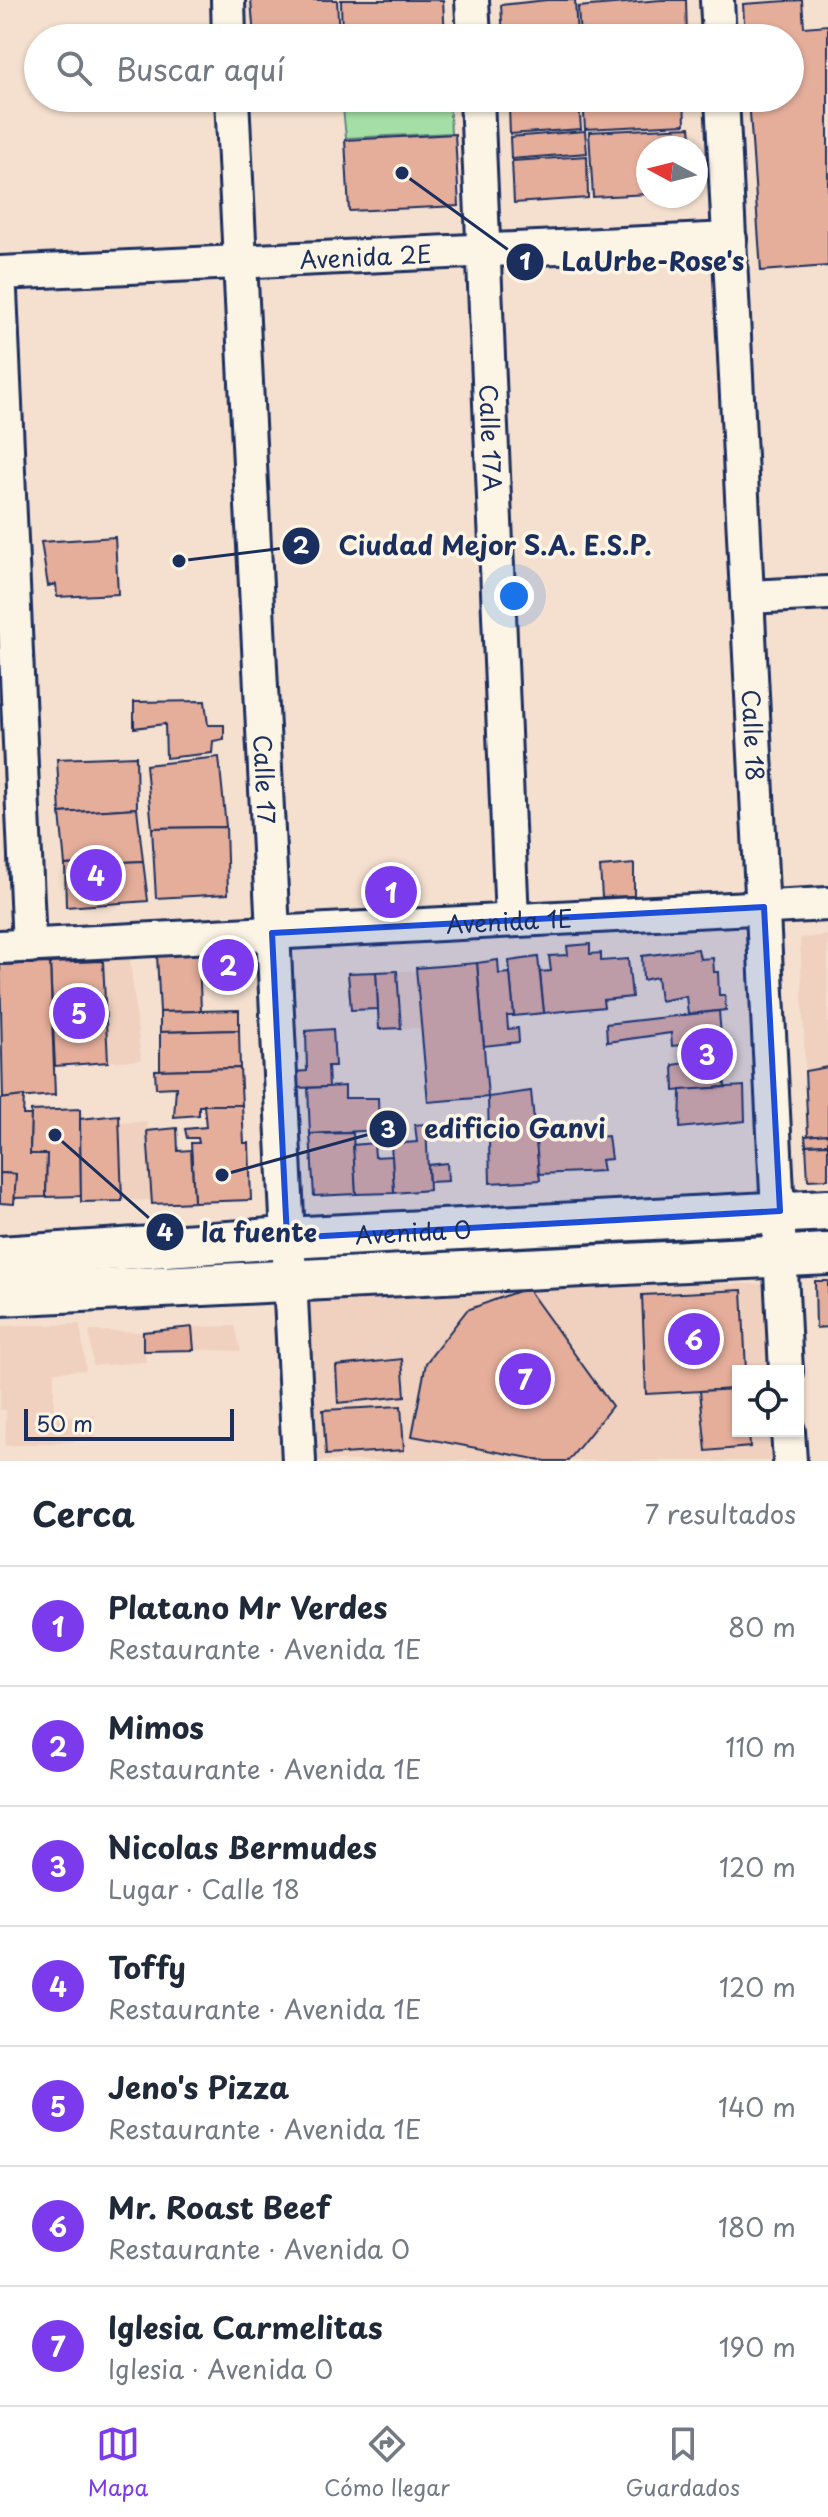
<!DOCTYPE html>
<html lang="es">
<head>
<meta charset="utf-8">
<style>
  body { margin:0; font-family:"Playpen Sans",sans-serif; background:#f6f6f7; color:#1f2937 }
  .controls { position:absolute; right:24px; bottom:24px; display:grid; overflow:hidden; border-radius:0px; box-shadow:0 2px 6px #0004 }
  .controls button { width:72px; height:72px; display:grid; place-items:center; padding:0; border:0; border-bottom:2px solid #e0e1e3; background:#fff; color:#1f2937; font:40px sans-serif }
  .compass { position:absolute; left:636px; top:136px; width:72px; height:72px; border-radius:50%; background:#fff; box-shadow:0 2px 6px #0004; rotate:277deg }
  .scale { position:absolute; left:24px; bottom:20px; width:210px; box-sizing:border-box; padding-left:8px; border:4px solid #1b2f5e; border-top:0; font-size:22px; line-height:28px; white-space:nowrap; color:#1b2f5e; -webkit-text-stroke:6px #fcf5e5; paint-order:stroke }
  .you { position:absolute; left:514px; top:596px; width:28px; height:28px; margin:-20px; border:6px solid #fff; border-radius:50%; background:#1a73e8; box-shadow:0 0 0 12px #1a73e833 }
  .badge { display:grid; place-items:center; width:52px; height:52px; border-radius:50%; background:#7c3aed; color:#fff; font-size:26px; font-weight:700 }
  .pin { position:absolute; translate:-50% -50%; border:4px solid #fff; box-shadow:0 2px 8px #0006 }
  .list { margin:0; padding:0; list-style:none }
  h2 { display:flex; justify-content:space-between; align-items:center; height:104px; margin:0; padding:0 32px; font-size:34px }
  h2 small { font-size:26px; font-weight:400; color:#747a83 }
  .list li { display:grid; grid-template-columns:52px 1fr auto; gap:24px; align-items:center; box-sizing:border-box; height:120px; padding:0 32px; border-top:2px solid #e0e1e3 }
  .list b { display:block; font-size:30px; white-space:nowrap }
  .list p { margin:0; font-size:26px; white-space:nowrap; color:#747a83 }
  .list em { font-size:26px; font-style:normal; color:#747a83 }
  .icon { flex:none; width:44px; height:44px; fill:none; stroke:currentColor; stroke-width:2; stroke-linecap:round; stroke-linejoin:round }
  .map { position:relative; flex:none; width:828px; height:1461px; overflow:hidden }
  .search { position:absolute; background:#fff; box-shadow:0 2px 6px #0004; left:24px; right:24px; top:24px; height:88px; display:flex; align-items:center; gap:20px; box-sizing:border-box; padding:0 28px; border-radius:44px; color:#747a83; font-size:30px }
  .sheet { height:944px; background:#fff }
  nav { display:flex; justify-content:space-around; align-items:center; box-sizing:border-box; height:112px; border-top:2px solid #e0e1e3; background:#fff; font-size:22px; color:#747a83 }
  nav a { display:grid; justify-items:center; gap:4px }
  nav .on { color:#7c3aed }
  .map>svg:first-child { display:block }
  .built { fill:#f0d1bf }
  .green { fill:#a4dfa5; stroke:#608782; stroke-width:2 }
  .building { fill:#e5ae9b; stroke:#1b2f5e; stroke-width:2 }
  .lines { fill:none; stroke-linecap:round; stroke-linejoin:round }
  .minor-casing { stroke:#1b2f5e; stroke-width:38 }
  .tertiary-casing { stroke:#1b2f5e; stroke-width:46 }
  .minor { stroke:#fcf5e5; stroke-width:32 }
  .tertiary { stroke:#fcf5e5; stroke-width:40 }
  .marked { fill:#1d4ed8; fill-opacity:0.2; stroke:#1d4ed8; stroke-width:6; stroke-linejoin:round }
  .labels { text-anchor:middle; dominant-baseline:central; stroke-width:7; stroke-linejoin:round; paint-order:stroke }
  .street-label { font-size:24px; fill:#1b2f5e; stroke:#fcf5e5 }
  .leader { fill:none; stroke:#1b2f5e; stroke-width:3 }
  .callout-dot { fill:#1b2f5e; stroke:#fcf5e5; stroke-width:3 }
  .mark-label { font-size:24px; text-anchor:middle; font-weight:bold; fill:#fff }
  .callout-label { font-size:26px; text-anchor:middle; font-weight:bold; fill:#1b2f5e; stroke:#fcf5e5; stroke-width:7; stroke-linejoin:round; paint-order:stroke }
</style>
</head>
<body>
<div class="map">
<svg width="828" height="1461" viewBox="0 0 828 1461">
  <rect width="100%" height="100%" fill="#f5e0cf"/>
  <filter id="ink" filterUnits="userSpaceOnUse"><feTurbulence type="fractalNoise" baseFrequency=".0125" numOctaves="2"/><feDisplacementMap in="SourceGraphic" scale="16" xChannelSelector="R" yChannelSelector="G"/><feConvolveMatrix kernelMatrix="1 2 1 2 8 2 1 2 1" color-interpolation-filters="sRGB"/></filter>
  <g filter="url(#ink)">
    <!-- built -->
    <g class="built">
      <path d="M 828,935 L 828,1067 L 805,1071 L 800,938 Z"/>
      <path d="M 130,958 L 141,1060 L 108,1062 L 103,961 Z"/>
      <path d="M 397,971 L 417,971 L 422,1028 L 401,1028 Z"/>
      <path d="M 147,1121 L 152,1200 L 122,1201 L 119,1123 Z"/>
      <path d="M 291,1281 L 764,1284 L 767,1371 L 738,1371 L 738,1431 L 769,1431 L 770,1461 L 303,1461 Z"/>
      <path d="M 80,1324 L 86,1370 L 54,1372 L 54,1418 L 94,1414 L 95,1440 L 5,1446 L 6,1410 L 0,1410 L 0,1326 Z"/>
      <path d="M 235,1326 L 241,1351 L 194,1350 L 192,1327 Z"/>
      <path d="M 89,1331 L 143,1332 L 146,1362 L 93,1366 Z"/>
    </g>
    <!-- green -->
    <path class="green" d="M 342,98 L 449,98 L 451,133 L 346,138 Z"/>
    <!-- building -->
    <g class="building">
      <path d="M 251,0 L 337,0 L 339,38 L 254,38 Z"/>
      <path d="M 341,0 L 443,0 L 445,38 L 342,38 Z"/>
      <path d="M 547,0 L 575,0 L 577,38 L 503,38 L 501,5 Z"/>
      <path d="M 661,0 L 686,0 L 687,38 L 580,38 L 578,7 Z"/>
      <path d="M 802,0 L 804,27 L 828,25 L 828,266 L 761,271 L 749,98 L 790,98 L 790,38 L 745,38 L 743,4 Z"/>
      <path d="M 508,98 L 578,98 L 578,101 L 508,105 Z"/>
      <path d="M 583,98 L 684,98 L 685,124 L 585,129 Z"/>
      <path d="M 579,103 L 581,129 L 510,134 L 509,108 Z"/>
      <path d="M 690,127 L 692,148 L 648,148 L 648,194 L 593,197 L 589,132 Z"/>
      <path d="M 585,131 L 587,153 L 511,159 L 510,137 Z"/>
      <path d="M 455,134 L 459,206 L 349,211 L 345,140 Z"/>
      <path d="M 587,156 L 588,198 L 514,203 L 512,161 Z"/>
      <path d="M 115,537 L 118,594 L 57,597 L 56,584 L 48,586 L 41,542 Z"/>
      <path d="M 205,701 L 208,725 L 224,725 L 224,739 L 213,741 L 212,753 L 166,758 L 165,724 L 134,728 L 134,702 Z"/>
      <path d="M 136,756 L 137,808 L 60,813 L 57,759 Z"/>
      <path d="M 219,757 L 226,827 L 152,828 L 146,765 Z"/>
      <path d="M 137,808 L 143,861 L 65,865 L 60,813 Z"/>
      <path d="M 226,827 L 228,894 L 156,898 L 152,828 Z"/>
      <path d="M 143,861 L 148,901 L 66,907 L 65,865 Z"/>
      <path d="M 634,864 L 634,896 L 602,897 L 600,867 Z"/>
      <path d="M 590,944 L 590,954 L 601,953 L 601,961 L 628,959 L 632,997 L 603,1000 L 604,1007 L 544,1013 L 540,972 L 551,971 L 549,956 L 568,955 L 567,946 Z"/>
      <path d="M 698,949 L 700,959 L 713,958 L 714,972 L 718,972 L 719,995 L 725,995 L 726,1010 L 688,1014 L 686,996 L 660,1001 L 657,977 L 643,980 L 642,956 Z"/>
      <path d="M 199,953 L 201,1011 L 160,1012 L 157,955 Z"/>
      <path d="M 538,957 L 544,1013 L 514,1016 L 509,961 Z"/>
      <path d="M 498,960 L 499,974 L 510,973 L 514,1016 L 507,1016 L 508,1029 L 518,1028 L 519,1042 L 484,1046 L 477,963 Z"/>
      <path d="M 103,961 L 108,1062 L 55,1066 L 50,963 Z"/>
      <path d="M 50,963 L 55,1095 L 3,1099 L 0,965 Z"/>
      <path d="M 477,963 L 488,1097 L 428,1102 L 416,968 Z"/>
      <path d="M 397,971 L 401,1028 L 379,1029 L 376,972 Z"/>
      <path d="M 376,972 L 378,1009 L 351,1010 L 348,973 Z"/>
      <path d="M 239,1010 L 239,1030 L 160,1032 L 160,1012 Z"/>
      <path d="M 719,1011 L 725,1087 L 674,1091 L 673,1065 L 692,1062 L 691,1044 L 672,1046 L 671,1033 L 607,1042 L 606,1024 Z"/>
      <path d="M 333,1029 L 335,1066 L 328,1066 L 329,1087 L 294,1088 L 293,1072 L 307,1071 L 306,1031 Z"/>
      <path d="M 239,1030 L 240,1068 L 160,1070 L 160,1032 Z"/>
      <path d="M 828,1067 L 828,1134 L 808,1136 L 805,1071 Z"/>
      <path d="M 240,1068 L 242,1105 L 199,1106 L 199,1115 L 174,1117 L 176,1087 L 156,1088 L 155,1070 Z"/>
      <path d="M 345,1086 L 345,1098 L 378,1098 L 379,1130 L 310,1134 L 308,1088 Z"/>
      <path d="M 744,1086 L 745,1121 L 680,1128 L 681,1090 Z"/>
      <path d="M 531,1091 L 540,1180 L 490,1183 L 488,1097 Z"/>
      <path d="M 24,1096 L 23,1115 L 31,1115 L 30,1154 L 47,1154 L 46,1197 L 14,1198 L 16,1174 L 0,1173 L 0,1099 Z"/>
      <path d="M 204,1105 L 242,1105 L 244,1143 L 249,1143 L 251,1200 L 194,1202 L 191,1143 L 199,1143 L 198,1138 L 187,1138 L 185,1129 L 206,1127 Z"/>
      <path d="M 80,1109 L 81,1196 L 46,1197 L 47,1154 L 30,1154 L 31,1111 Z"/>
      <path d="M 119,1115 L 122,1201 L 81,1202 L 80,1119 Z"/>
      <path d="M 597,1123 L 597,1137 L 608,1136 L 611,1159 L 601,1160 L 603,1171 L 539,1174 L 535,1129 Z"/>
      <path d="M 426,1124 L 429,1190 L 394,1193 L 391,1144 L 417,1142 L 415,1125 Z"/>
      <path d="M 177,1128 L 178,1151 L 191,1150 L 194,1202 L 152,1204 L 147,1131 Z"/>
      <path d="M 353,1133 L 356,1194 L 314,1196 L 310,1134 Z"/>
      <path d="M 828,1134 L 828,1144 L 806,1145 L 805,1136 Z"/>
      <path d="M 374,1143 L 375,1157 L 392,1156 L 394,1193 L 356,1194 L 353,1145 Z"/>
      <path d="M 828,1144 L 828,1179 L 808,1180 L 806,1145 Z"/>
      <path d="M 447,1163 L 448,1181 L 429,1182 L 428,1165 Z"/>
      <path d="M 0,1173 L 16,1174 L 14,1204 L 0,1203 Z"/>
      <path d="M 815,1281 L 828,1281 L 828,1327 L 816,1328 Z"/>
      <path d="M 527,1288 L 612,1406 L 568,1461 L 546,1461 L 412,1436 L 426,1363 L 467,1310 Z"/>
      <path d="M 742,1290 L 746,1371 L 738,1371 L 738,1389 L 646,1394 L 642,1295 Z"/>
      <path d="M 192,1327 L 194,1350 L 143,1351 L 143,1332 Z"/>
      <path d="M 402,1359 L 405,1396 L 338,1403 L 336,1366 Z"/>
      <path d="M 738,1389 L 738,1431 L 749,1431 L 750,1447 L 706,1451 L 700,1391 Z"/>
      <path d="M 401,1406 L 404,1450 L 326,1455 L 323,1410 Z"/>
    </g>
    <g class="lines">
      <!-- minor casing -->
      <g class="minor-casing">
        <g id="minor">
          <path d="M 228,0 L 229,38"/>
          <path d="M 472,0 L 474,38"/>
          <path d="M 717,0 L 719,38"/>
          <path id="s1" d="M 232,98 L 299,1461"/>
          <path id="s2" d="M 477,98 L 512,920"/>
          <path id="s3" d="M 722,98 L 786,1371"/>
          <path id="s4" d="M 0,273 L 730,239"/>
          <path d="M 0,291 L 29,946"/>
          <path d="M 748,597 L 828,593"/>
          <path id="s5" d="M 0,947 L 828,904"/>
          <path d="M 788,1431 L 790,1461"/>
        </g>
      </g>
      <!-- tertiary casing -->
      <g class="tertiary-casing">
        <g id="tertiary">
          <path id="s6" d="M 0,1257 L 287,1238 L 828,1210"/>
          <path d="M 0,1295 L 828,1254"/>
        </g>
      </g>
      <!-- minor -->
      <use href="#minor" class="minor"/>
      <!-- tertiary -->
      <use href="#tertiary" class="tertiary"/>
    </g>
  </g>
  <!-- marked area -->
  <path class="marked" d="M 764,907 L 780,1211 L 287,1238 L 272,933 Z"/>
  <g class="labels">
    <!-- street labels -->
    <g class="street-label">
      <text stroke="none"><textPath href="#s4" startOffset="366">Avenida 2E</textPath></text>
      <text stroke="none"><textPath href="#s2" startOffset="340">Calle 17A</textPath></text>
      <text stroke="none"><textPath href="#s3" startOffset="638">Calle 18</textPath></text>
      <text stroke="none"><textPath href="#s1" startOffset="682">Calle 17</textPath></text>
      <text stroke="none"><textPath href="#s5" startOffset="510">Avenida 1E</textPath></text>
      <text stroke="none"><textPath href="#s6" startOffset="414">Avenida 0</textPath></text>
    </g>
  </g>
  <!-- callouts -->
  <path class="leader" d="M402 173L525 262M179 561L301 546M222 1175L388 1129M55 1135L165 1232"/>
  <g class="callout-dot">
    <circle cx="402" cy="173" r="8"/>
    <circle cx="179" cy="561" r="8"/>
    <circle cx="222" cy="1175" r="8"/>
    <circle cx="55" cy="1135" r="8"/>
    <circle cx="525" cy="262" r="20"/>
    <circle cx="301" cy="546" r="20"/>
    <circle cx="388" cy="1129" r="20"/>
    <circle cx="165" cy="1232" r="20"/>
  </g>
  <g class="mark-label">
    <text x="525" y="270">1</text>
    <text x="301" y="554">2</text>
    <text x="388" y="1138">3</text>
    <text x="165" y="1241">4</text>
  </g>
  <g class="callout-label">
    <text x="653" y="271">LaUrbe-Rose's</text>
    <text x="495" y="555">Ciudad Mejor S.A. E.S.P.</text>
    <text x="515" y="1138">edificio Ganvi</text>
    <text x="259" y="1242">la fuente</text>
  </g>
</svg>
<div class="controls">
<button><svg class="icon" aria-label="locate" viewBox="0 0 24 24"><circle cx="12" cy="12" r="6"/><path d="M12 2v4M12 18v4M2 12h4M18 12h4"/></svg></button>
</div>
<svg class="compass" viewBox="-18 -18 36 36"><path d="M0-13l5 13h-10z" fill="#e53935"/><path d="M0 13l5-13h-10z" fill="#747a83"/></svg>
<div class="scale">50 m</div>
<div class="you"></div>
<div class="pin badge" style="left:391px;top:892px">1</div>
<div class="pin badge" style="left:228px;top:965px">2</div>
<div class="pin badge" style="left:707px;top:1054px">3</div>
<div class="pin badge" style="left:96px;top:875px">4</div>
<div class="pin badge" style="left:79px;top:1013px">5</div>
<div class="pin badge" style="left:694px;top:1339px">6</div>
<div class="pin badge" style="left:525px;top:1379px">7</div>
<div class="search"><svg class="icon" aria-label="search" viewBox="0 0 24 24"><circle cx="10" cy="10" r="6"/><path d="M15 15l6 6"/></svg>Buscar aquí</div>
</div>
<section class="sheet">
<h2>Cerca<small>7 resultados</small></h2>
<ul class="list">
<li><span class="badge">1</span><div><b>Platano Mr Verdes</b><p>Restaurante · Avenida 1E</p></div><em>80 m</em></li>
<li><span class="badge">2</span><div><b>Mimos</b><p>Restaurante · Avenida 1E</p></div><em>110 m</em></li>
<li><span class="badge">3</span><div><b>Nicolas Bermudes</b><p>Lugar · Calle 18</p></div><em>120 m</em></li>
<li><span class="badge">4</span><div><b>Toffy</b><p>Restaurante · Avenida 1E</p></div><em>120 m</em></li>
<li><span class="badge">5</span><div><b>Jeno's Pizza</b><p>Restaurante · Avenida 1E</p></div><em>140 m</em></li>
<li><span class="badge">6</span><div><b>Mr. Roast Beef</b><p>Restaurante · Avenida 0</p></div><em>180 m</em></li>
<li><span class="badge">7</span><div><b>Iglesia Carmelitas</b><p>Iglesia · Avenida 0</p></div><em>190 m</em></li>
</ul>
</section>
<nav>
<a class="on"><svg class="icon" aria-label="map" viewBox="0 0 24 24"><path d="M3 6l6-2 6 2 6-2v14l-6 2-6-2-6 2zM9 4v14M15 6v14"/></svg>Mapa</a>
<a><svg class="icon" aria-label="directions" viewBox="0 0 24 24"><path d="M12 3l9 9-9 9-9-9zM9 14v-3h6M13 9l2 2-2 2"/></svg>Cómo llegar</a>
<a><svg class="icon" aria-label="saved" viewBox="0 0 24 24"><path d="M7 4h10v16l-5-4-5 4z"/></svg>Guardados</a>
</nav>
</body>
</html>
